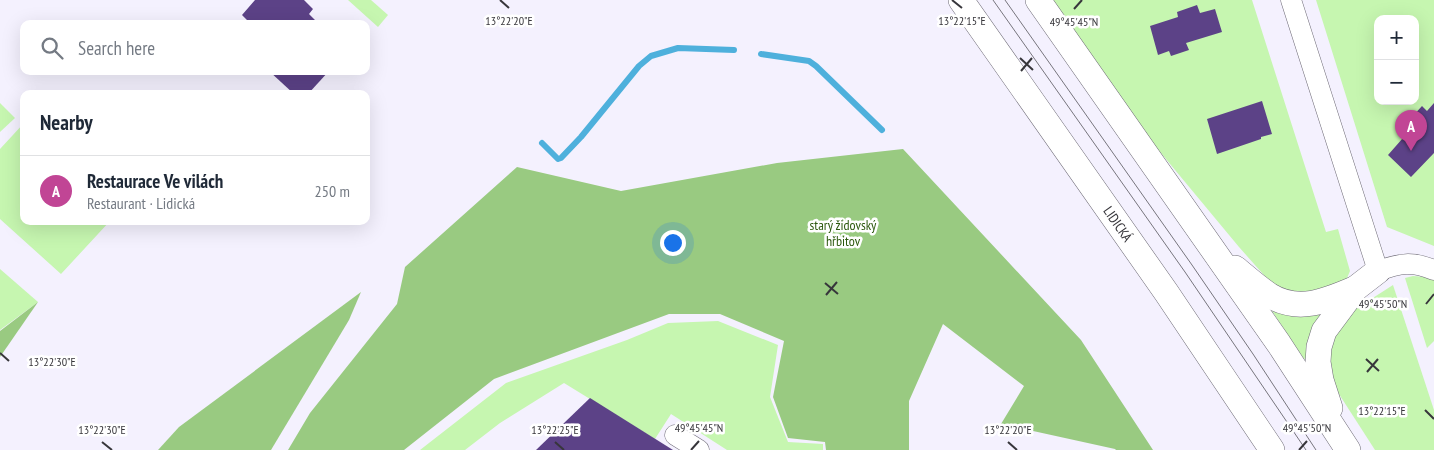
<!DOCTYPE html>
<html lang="en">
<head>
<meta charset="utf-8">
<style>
  body { margin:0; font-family:"PT Sans Narrow",sans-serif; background:#f6f6f7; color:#1f2937 }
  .controls { position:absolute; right:15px; top:15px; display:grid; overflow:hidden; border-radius:10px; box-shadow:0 5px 20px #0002 }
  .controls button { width:45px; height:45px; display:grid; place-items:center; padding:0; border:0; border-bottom:1px solid #e0e1e3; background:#fff; color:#1f2937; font:25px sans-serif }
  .you { position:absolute; left:672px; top:242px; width:18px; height:18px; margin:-12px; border:4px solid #fff; border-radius:50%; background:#1a73e8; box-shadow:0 0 0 8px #1a73e833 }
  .badge { display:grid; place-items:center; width:32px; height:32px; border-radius:50%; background:#c14595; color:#fff; font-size:16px; font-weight:700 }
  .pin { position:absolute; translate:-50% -41px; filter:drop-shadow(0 1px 2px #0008) }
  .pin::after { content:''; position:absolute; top:26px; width:18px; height:15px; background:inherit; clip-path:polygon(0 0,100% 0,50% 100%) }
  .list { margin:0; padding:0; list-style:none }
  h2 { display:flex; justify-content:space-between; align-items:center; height:65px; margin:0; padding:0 20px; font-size:21px }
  h2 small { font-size:16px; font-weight:400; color:#747a83 }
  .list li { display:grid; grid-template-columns:32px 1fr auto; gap:15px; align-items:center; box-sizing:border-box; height:70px; padding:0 20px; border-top:1px solid #e0e1e3 }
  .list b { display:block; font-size:19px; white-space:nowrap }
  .list p { margin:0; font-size:16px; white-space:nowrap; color:#747a83 }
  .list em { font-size:16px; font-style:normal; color:#747a83 }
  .icon { flex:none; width:28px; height:28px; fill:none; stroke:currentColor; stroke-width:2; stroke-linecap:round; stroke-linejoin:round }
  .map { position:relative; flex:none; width:1434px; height:450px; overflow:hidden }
  .search { position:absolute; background:#fff; box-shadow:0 5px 20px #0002; left:20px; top:20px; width:350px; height:55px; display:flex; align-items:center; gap:12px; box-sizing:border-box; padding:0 18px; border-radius:10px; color:#747a83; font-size:19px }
  .panel { position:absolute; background:#fff; box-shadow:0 5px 20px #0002; left:20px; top:90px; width:350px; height:135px; border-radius:10px }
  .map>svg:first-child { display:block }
  .green { fill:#c6f6b0; fill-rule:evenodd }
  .forest { fill:#99ca81 }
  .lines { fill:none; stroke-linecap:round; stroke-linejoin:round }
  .stream { stroke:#4eb0dc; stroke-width:6 }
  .building { fill:#5c4287 }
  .minor-casing { stroke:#6e6b76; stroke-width:21 }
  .major-casing { stroke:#6e6b76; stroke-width:26 }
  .minor { stroke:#fff; stroke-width:20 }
  .major { stroke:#fff; stroke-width:25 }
  .tram { stroke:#77757d; stroke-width:1 }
  .ticks { fill:none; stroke:#37363b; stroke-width:2 }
  .labels { text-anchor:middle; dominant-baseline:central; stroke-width:5; stroke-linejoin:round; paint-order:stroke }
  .street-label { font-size:14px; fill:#37363b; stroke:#fff }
  .park-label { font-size:14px; fill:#2d590f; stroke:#fff }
  .ticks-label { font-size:12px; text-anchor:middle; fill:#37363b; stroke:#fff; stroke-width:5; stroke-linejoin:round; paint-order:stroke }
</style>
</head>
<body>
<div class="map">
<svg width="1434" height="450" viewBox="0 0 1434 450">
  <rect width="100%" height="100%" fill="#f4f1fe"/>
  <!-- green -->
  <g class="green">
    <path d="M 348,0 L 371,0 L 388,15 L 378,27 Z"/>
    <path d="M 1052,0 L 1252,0 L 1326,232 L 1338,229 L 1350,271 L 1345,283 L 1295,297 L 1270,282 L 1239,247 L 1136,123 Z"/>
    <path d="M 1316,0 L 1434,0 L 1434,246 L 1387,227 ZM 1378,19 L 1415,19 L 1415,101 L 1378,101 Z"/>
    <path d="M 0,103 L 15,118 L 0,132 Z"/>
    <path d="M 24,123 L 24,221 L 110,221 L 61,274 L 0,219 L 0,149 Z"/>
    <path d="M 0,269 L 38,302 L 0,330 Z"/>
    <path d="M 1413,276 L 1427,277 L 1434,280 L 1434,341 L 1427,348 L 1405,278 Z"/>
    <path d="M 1393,285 L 1434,410 L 1434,450 L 1375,450 L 1337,391 L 1326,360 L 1338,327 L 1351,312 Z"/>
    <path d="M 1272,309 L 1319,314 L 1321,317 L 1308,358 L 1304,359 L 1272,311 Z"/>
    <path d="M 718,321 L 778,345 L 770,397 L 788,442 L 823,444 L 823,450 L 727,450 L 671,414 L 655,439 L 564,383 L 500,423 L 465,450 L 420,450 L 506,383 L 627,340 L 668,323 Z"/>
  </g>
  <!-- forest -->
  <g class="forest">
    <path d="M 903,149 L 1081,340 L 1153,450 L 1116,450 L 1115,449 L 1001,424 L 1024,386 L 943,324 L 909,401 L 909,450 L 826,450 L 825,442 L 788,438 L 773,397 L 784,341 L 720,314 L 669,314 L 494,379 L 404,450 L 288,450 L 310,413 L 397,304 L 405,267 L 517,167 L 621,191 L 777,163 Z"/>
    <path d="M 361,292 L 349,320 L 271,450 L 158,450 L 179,427 Z"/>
    <path d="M 38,302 L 0,357 L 0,331 Z"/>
  </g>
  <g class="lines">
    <!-- stream -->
    <g class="stream">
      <path d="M 761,54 L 809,61 L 816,66 L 882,130"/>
      <path d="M 542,143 L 558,159 L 561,158 L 581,137 L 639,66 L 651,56 L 678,48 L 734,50"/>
    </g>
  </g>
  <!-- building -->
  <g class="building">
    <path d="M 255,0 L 304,0 L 313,9 L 309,14 L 319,24 L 251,24 L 242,15 Z"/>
    <path d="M 1197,5 L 1200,13 L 1215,9 L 1222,32 L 1186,43 L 1189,50 L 1171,56 L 1169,51 L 1158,55 L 1150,26 L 1178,17 L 1177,12 Z"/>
    <path d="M 269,71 L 329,71 L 308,94 L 294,94 Z"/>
    <path d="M 1262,101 L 1272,134 L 1261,137 L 1261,139 L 1217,154 L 1207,119 Z"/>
    <path d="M 1434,103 L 1434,153 L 1411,177 L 1388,155 L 1417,122 L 1412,117 L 1422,106 L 1427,111 Z"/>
    <path d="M 590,398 L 673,450 L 536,450 Z"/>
  </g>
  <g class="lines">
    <!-- minor casing -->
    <g class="minor-casing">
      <g id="minor">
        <path d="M 1291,0 L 1378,271 C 1400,263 1412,261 1434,270"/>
        <path d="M 675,435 L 699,450"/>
      </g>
    </g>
    <!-- major casing -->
    <g class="major-casing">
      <g id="major">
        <path d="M 961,0 L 1166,292 L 1272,450"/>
        <path d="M 1038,0 L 1279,344 L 1348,450"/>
        <path d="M 1235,268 C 1246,277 1257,287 1269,295 C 1298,313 1326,301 1354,289"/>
        <path d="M 1330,408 L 1321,380 L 1318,362 L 1319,347 L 1324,331 L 1356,288 L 1378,271"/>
      </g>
    </g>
    <!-- minor -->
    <use href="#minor" class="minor"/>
    <!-- major -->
    <use href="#major" class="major"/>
    <!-- tram -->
    <g class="tram">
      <path d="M 993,0 L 1185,272 L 1306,450"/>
      <path d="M 1005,0 L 1192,265 L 1253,354 L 1316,450"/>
    </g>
  </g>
  <!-- ticks -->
  <path class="ticks" d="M 500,0 L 509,8M 952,0 L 962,8M 1074,9 L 1082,0M 1020,58 L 1033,70M 1021,71 L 1032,58M 825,283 L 838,294M 826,295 L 837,282M 1426,304 L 1434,294M 0,353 L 9,361M 1366,359 L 1379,371M 1367,372 L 1378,359M 1425,410 L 1434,419M 102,442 L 112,450M 555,442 L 564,450M 1008,442 L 1017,450M 691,450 L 699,441M 1299,450 L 1307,441"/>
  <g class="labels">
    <!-- street labels -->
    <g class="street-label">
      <text transform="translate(1118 224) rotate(55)">LIDICKÁ</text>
    </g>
    <!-- park labels -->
    <g class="park-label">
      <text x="843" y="225">starý židovský<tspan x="843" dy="16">hřbitov</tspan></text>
    </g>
  </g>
  <g class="ticks-label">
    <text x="509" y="25">13°22'20"E</text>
    <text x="962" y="25">13°22'15"E</text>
    <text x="1074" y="26">49°45'45"N</text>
    <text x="1383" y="308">49°45'50"N</text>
    <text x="52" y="366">13°22'30"E</text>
    <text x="1382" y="415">13°22'15"E</text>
    <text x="699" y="432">49°45'45"N</text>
    <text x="1307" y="432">49°45'50"N</text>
    <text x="102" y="434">13°22'30"E</text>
    <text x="555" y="434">13°22'25"E</text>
    <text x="1008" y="434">13°22'20"E</text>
  </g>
</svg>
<div class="controls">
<button>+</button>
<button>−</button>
</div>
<div class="you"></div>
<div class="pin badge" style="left:1411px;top:151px">A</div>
<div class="search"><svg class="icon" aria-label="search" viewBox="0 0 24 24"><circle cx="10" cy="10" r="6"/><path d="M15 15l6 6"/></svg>Search here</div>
<section class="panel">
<h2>Nearby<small></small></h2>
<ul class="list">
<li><span class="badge">A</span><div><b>Restaurace Ve vilách</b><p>Restaurant · Lidická</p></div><em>250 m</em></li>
</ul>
</section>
</div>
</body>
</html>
